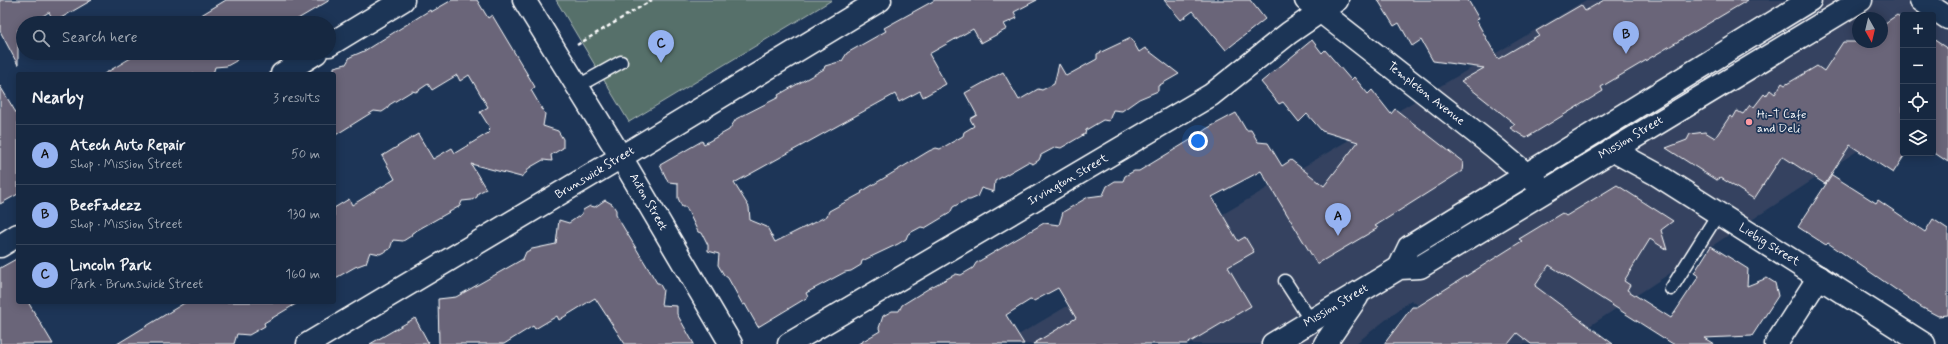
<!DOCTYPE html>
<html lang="en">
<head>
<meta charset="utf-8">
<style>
  body { margin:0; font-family:Mynerve,sans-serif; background:#1f3048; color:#f1f3f6 }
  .controls { position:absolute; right:12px; top:12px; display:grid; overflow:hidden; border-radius:4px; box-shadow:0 2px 10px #0003 }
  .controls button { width:36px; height:36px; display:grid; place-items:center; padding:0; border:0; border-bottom:1px solid #35445a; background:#162841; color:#f1f3f6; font:20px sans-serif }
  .compass { position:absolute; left:1852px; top:12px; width:36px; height:36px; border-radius:50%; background:#162841; box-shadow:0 2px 10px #0003; rotate:172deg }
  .you { position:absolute; left:1198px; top:141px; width:14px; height:14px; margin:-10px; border:3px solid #fff; border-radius:50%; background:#1a73e8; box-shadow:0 0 0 6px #1a73e833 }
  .badge { display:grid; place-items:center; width:26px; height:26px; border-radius:50%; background:#95b2f1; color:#111; font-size:13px; font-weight:700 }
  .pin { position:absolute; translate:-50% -33px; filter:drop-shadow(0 1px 2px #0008) }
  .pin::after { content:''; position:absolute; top:21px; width:14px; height:12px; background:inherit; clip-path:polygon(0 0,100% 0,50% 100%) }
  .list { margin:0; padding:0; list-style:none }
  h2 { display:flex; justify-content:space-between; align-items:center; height:52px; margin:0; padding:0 16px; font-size:17px }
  h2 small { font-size:13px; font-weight:400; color:#9ea6b1 }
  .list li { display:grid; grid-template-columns:26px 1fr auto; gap:12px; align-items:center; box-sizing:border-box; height:60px; padding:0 16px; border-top:1px solid #35445a }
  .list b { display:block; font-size:15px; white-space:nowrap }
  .list p { margin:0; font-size:13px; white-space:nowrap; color:#9ea6b1 }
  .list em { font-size:13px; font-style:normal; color:#9ea6b1 }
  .icon { flex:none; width:22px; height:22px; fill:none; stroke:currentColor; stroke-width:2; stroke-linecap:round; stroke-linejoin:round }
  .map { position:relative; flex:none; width:1948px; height:344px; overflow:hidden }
  .search { position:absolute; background:#162841; box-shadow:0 2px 10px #0003; left:16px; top:16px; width:320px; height:44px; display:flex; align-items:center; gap:10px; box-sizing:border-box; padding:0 14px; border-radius:22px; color:#9ea6b1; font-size:15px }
  .panel { position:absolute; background:#162841; box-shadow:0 2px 10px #0003; left:16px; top:72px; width:320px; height:232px; border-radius:4px }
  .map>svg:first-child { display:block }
  .built { fill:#344361; fill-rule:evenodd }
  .green { fill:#566f6b; stroke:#aab7b5 }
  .building { fill:#6a6579; stroke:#fff }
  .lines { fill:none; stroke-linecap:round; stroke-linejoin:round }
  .lane-casing { stroke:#fff; stroke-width:15 }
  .street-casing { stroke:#fff; stroke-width:25 }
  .secondary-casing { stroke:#fff; stroke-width:25 }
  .path { stroke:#fff; stroke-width:2.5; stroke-dasharray:4 3; stroke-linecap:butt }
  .lane { stroke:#1d3557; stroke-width:12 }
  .street { stroke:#1d3557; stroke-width:22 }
  .secondary { stroke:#1d3557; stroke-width:22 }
  .poi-dot { fill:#ff9aa2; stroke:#1d3557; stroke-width:1.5 }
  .labels { text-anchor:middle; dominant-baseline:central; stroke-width:3.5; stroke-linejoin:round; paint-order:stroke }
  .street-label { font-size:12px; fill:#fff; stroke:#1d3557 }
  .poi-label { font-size:12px; fill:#fff; stroke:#1d3557; text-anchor:start }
</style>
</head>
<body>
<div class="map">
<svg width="1948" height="344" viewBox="0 0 1948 344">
  <rect width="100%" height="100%" fill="#1d3557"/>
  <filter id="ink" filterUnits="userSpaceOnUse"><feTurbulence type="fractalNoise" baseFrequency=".025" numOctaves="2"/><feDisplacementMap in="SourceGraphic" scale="8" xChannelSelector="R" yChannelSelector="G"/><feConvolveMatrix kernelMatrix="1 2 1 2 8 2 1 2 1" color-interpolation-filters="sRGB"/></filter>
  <g filter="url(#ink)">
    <!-- built -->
    <path class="built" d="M 1586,0 L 1948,0 L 1948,91 L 1933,101 L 1933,15 L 1903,15 L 1903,121 L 1562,344 L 1470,344 L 1411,300 L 1355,344 L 1003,344 ZM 1858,18 L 1882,18 L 1882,42 L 1858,42 Z"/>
    <!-- green -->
    <path class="green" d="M 556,0 L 832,0 L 629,122 Z"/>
    <!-- building -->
    <g class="building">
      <path d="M 0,0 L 92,0 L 54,22 L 49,12 L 32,23 L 23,23 L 23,29 L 19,31 L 18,29 L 18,65 L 0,31 Z"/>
      <path d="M 226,0 L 330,0 L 291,23 L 188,23 Z"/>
      <path d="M 452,0 L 477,0 L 488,18 L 492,15 L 535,87 L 531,90 L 545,114 L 543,126 L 558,131 L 563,139 L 563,148 L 551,155 L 552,161 L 543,160 L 529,168 L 527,172 L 521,177 L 471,164 L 486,189 L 478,193 L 477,197 L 472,200 L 462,201 L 460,206 L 412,233 L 411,236 L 403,241 L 393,240 L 390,249 L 380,254 L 370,252 L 366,263 L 355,267 L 334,279 L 334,208 L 349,199 L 352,205 L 395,179 L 382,156 L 418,134 L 433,159 L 452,148 L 455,153 L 490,132 L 488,130 L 490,128 L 480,112 L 488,107 L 469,75 L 460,81 L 457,75 L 432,90 L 428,84 L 416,92 L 412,91 L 389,105 L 388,108 L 382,112 L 374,111 L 334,136 L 334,67 L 346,64 L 350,57 L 364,51 L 430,10 L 431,12 Z"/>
      <path d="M 935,0 L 1037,0 L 1014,12 L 1017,18 L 1004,24 L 1007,29 L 981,43 L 973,29 L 929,54 L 946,84 L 923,97 L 920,91 L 899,102 L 895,94 L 734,183 L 749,207 L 750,220 L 767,227 L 775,242 L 827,216 L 829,211 L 862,193 L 861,192 L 929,151 L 936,148 L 940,149 L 963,136 L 964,132 L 974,126 L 970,119 L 977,115 L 965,93 L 1003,72 L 1019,100 L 1038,89 L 1042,90 L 1054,84 L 1059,64 L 1066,76 L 1097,59 L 1097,54 L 1131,38 L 1139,52 L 1145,48 L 1179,74 L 1158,86 L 1158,91 L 1139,99 L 1122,111 L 1113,110 L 1109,121 L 1103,120 L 1086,130 L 1085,134 L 1061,148 L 1056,147 L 1041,155 L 1039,160 L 1033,164 L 1028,162 L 995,181 L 994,192 L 981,188 L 977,197 L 970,200 L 966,200 L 953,207 L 950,213 L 925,228 L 921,227 L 908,234 L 906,239 L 898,244 L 862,261 L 861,265 L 851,271 L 845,272 L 806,293 L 808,297 L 758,327 L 745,304 L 743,305 L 728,278 L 724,275 L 718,265 L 719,254 L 708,251 L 708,245 L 702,233 L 698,232 L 686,207 L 682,207 L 678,198 L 678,183 L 668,182 L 660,165 L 702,141 L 704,144 L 729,130 L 736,119 L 779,97 L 778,95 L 824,69 L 825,66 L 842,61 L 847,53 L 886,31 L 884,28 Z"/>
      <path d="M 1164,0 L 1250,0 L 1265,19 L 1226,50 L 1193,11 L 1181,20 Z"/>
      <path d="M 1378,0 L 1468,0 L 1479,19 L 1476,20 L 1498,59 L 1539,35 L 1536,31 L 1581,5 L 1585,11 L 1604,0 L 1748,0 L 1601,87 L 1603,91 L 1526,138 L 1510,128 L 1515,124 L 1461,81 L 1484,68 L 1433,61 L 1421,40 L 1412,46 L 1399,23 L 1394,26 Z"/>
      <path d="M 1897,15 L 1903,19 L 1903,153 L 1906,153 L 1893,173 L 1850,145 L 1825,184 L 1782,156 L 1754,199 L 1721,178 L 1716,180 L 1666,148 L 1687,140 L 1690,134 L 1705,132 L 1715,138 L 1730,116 L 1733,118 L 1737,111 L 1743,114 L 1750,105 L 1754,107 L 1764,94 L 1766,96 L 1770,90 L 1775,94 L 1782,83 L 1785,85 L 1817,66 L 1824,71 L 1843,42 L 1882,42 L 1882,25 Z"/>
      <path d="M 1933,39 L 1948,49 L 1948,162 L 1933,152 Z"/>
      <path d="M 1312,40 L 1322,53 L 1325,50 L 1351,80 L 1354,77 L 1368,94 L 1372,90 L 1391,114 L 1395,109 L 1463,162 L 1462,171 L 1375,226 L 1378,228 L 1317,264 L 1261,171 L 1212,197 L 1238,241 L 1245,237 L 1254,252 L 1228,267 L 1251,306 L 1187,344 L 1033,344 L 1076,318 L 1058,288 L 1034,301 L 1030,300 L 1006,315 L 1024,344 L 858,344 L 880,331 L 879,328 L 883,316 L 892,311 L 899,311 L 902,305 L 931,287 L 956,274 L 961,275 L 973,268 L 976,263 L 1044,223 L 1059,225 L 1063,212 L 1088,197 L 1103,195 L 1107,186 L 1115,181 L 1123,181 L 1125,176 L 1134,171 L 1139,171 L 1197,136 L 1206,129 L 1236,113 L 1246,130 L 1251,130 L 1258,142 L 1268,143 L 1282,166 L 1291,160 L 1324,186 L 1358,142 L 1322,131 L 1307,114 L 1299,122 L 1283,102 L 1279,104 L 1261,82 Z"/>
      <path d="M 139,53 L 240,53 L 236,61 L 227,66 L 215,67 L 213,74 L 104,74 Z"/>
      <path d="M 0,86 L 18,116 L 18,194 L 0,204 Z"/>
      <path d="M 1832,175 L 1876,203 L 1878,200 L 1925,232 L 1933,219 L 1948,229 L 1948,315 L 1938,316 L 1921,307 L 1828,243 L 1826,245 L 1798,227 Z"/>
      <path d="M 1617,185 L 1673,221 L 1661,230 L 1667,250 L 1650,239 L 1624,281 L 1630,285 L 1627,290 L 1671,318 L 1699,276 L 1694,273 L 1711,246 L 1748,269 L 1747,286 L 1767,278 L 1775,283 L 1778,296 L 1752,336 L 1704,338 L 1714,344 L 1673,344 L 1549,265 L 1535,286 L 1613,344 L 1531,344 L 1517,333 L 1508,344 L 1384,344 L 1412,307 L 1417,307 L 1522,241 L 1519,239 L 1562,213 L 1566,216 Z"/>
      <path d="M 605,200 L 612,204 L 616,210 L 616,215 L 657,283 L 659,283 L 663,290 L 661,305 L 677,306 L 677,314 L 694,344 L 625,344 L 595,298 L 559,320 L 557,316 L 535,329 L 533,326 L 504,344 L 439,344 L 438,299 L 456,297 L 523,259 L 526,252 L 532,249 L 556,244 L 559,220 L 569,223 L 582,214 L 583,210 L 590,206 L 595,207 Z"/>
      <path d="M 18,258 L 18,302 L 28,302 L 53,344 L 0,344 L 0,268 Z"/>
      <path d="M 186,302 L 299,302 L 264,323 L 265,326 L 249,335 L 237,334 L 234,344 L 117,344 Z"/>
      <path d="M 415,318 L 429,344 L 370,344 Z"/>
    </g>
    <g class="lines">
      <!-- lane casing -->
      <g class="lane-casing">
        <g id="lane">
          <path d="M 578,86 L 621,62"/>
          <path d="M 1285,281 L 1311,321"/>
          <path d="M 1671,289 L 1718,214"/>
        </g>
      </g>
      <!-- street casing -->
      <g class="street-casing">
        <g id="street">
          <path d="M 524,0 L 621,157 L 731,344"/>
          <path d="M 1306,0 L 1494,147 L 1545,190"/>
          <path d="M 1921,0 L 1948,18"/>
          <path d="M 329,45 L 403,0"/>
          <path d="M 282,74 L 316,53"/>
          <path d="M 1612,150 L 1656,174 L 1924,344"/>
          <path d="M 0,246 L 18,235"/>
          <path d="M 308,344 L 621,157 L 880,0"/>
          <path d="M 789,344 L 1211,95 L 1289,33 L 1337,0"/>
          <path d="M 1776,344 L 1819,277"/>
        </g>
      </g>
      <!-- secondary casing -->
      <g class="secondary-casing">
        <g id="secondary">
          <path d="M 1399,268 L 1409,247 L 1810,0"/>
          <path d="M 1273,344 L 1399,268 L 1420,267 L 1861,0"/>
          <path d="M 1325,344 L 1357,297"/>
        </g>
      </g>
      <!-- path -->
      <path class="path" d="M 577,45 L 652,0"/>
      <!-- lane -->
      <use href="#lane" class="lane"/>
      <!-- street -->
      <use href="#street" class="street"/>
      <!-- secondary -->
      <use href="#secondary" class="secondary"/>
    </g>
  </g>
  <!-- markers -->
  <circle class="poi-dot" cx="1749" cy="122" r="4"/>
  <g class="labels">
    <!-- street labels -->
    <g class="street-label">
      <text transform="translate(1426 94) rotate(38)">Templeton Avenue</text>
      <text transform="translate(1631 138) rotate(-31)">Mission Street</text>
      <text transform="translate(595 173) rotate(-31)">Brunswick Street</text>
      <text transform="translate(1068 180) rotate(-30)">Irvington Street</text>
      <text transform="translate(648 202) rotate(60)">Acton Street</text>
      <text transform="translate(1769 245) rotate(32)">Liebig Street</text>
      <text transform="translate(1336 306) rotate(-31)">Mission Street</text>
    </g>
    <!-- poi labels -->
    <g class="poi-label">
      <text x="1757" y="115">Hi-T Cafe<tspan x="1757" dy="14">and Deli</tspan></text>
    </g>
  </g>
</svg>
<div class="controls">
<button>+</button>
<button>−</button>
<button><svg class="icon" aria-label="locate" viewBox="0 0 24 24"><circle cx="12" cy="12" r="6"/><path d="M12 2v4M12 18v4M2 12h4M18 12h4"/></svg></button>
<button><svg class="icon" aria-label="layers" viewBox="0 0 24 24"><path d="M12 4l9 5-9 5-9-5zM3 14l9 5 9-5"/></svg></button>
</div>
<svg class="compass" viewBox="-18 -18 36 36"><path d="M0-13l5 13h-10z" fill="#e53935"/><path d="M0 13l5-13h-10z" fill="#9ea6b1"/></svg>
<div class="you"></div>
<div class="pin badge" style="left:1338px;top:236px">A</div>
<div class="pin badge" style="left:1626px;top:54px">B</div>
<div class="pin badge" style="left:661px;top:63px">C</div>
<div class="search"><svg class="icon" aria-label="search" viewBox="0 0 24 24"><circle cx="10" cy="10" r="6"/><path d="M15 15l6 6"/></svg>Search here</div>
<section class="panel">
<h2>Nearby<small>3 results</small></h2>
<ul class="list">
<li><span class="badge">A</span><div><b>Atech Auto Repair</b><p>Shop · Mission Street</p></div><em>50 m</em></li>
<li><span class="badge">B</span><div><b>BeeFadezz</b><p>Shop · Mission Street</p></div><em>130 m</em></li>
<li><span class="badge">C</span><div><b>Lincoln Park</b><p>Park · Brunswick Street</p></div><em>160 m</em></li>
</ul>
</section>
</div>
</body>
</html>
